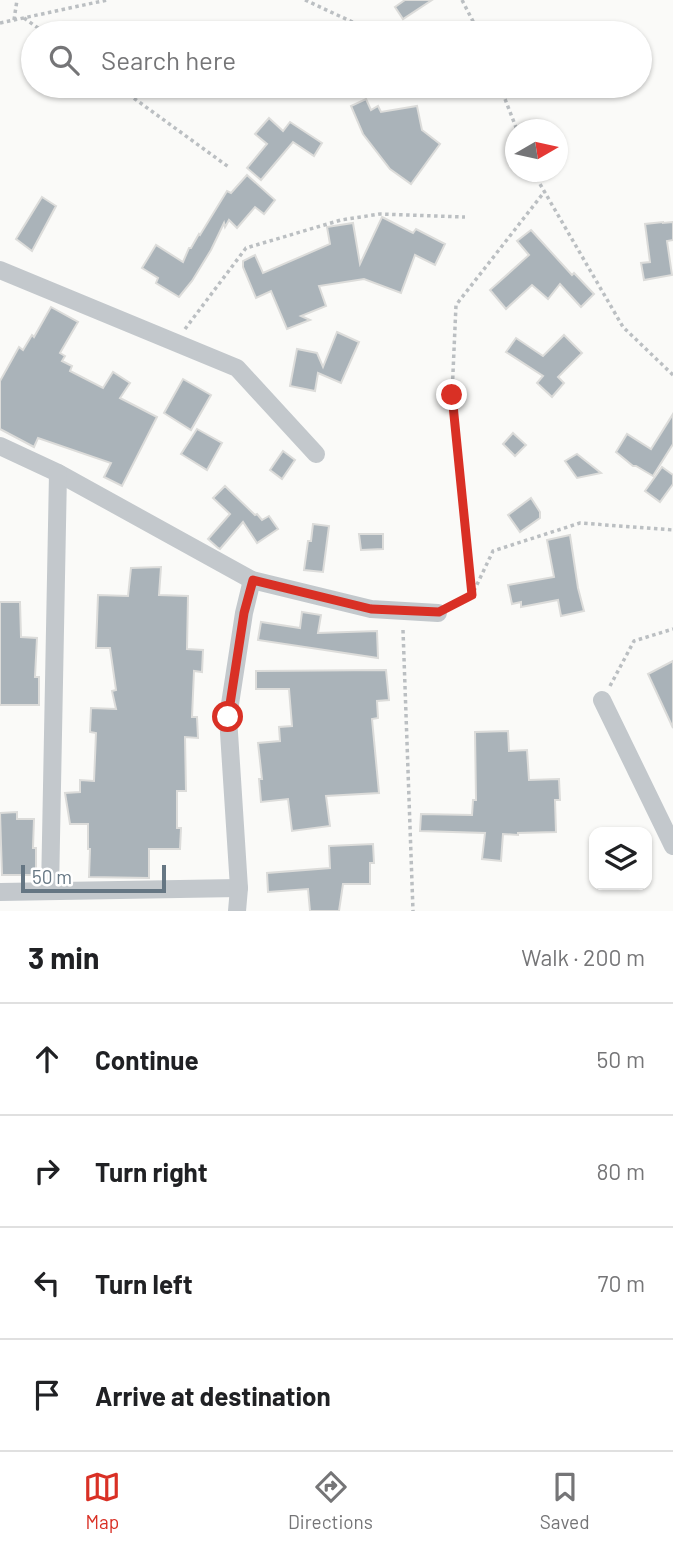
<!DOCTYPE html>
<html lang="en">
<head>
<meta charset="utf-8">
<style>
  body { margin:0; font-family:Barlow,sans-serif; background:#f2f2f2; color:#202124 }
  .controls { position:absolute; right:21px; bottom:21px; display:grid; overflow:hidden; border-radius:14px; box-shadow:0 2px 5px #0004 }
  .controls button { width:63px; height:63px; display:grid; place-items:center; padding:0; border:0; border-bottom:2px solid #e0e0e0; background:#fff; color:#202124; font:35px sans-serif }
  .compass { position:absolute; left:505px; top:119px; width:63px; height:63px; border-radius:50%; background:#fff; box-shadow:0 2px 5px #0004; rotate:81deg }
  .scale { position:absolute; left:21px; bottom:18px; width:145px; box-sizing:border-box; padding-left:7px; border:4px solid #657683; border-top:0; font-size:19px; line-height:24px; white-space:nowrap; color:#657683; -webkit-text-stroke:5px #fff; paint-order:stroke }
  .stop { position:absolute; width:21px; height:21px; margin:-16px; border:5px solid #d93025; border-radius:50%; background:#fff }
  .stop.end { background:#d93025; border-color:#fff; box-shadow:0 2px 7px #0008 }
  .list { margin:0; padding:0; list-style:none }
  h2 { display:flex; justify-content:space-between; align-items:center; height:91px; margin:0; padding:0 28px; font-size:30px }
  h2 small { font-size:23px; font-weight:400; color:#757577 }
  .list li { display:grid; grid-template-columns:46px 1fr auto; gap:21px; align-items:center; box-sizing:border-box; height:112px; padding:0 28px; border-top:2px solid #e0e0e0 }
  .list b { display:block; font-size:26px; white-space:nowrap }
  .list em { font-size:23px; font-style:normal; color:#757577 }
  .icon { flex:none; width:38px; height:38px; fill:none; stroke:currentColor; stroke-width:2; stroke-linecap:round; stroke-linejoin:round }
  .map { position:relative; flex:none; width:673px; height:911px; overflow:hidden }
  .search { position:absolute; background:#fff; box-shadow:0 2px 5px #0004; left:21px; right:21px; top:21px; height:77px; display:flex; align-items:center; gap:18px; box-sizing:border-box; padding:0 24px; border-radius:38px; color:#757577; font-size:26px }
  .sheet { height:539px; background:#fff }
  nav { display:flex; justify-content:space-around; align-items:center; box-sizing:border-box; height:98px; border-top:2px solid #e0e0e0; background:#fff; font-size:19px; color:#757577 }
  nav a { display:grid; justify-items:center; gap:4px }
  nav .on { color:#d93025 }
  .map>svg:first-child { display:block }
  .building { fill:#aab3b9; stroke:#dcdcda; stroke-width:2 }
  .lines { fill:none; stroke-linecap:round; stroke-linejoin:round }
  .path { stroke:#bbbfc2; stroke-width:3.5; stroke-dasharray:3.5 3.5; stroke-linecap:butt }
  .street { stroke:#c3c8cc; stroke-width:18 }
  .route { stroke:#d93025; stroke-width:9 }
</style>
</head>
<body>
<div class="map">
<svg width="673" height="911" viewBox="0 0 673 911">
  <rect width="100%" height="100%" fill="#fafaf8"/>
  <!-- building -->
  <g class="building">
    <path d="M 405,0 L 432,0 L 403,19 L 395,7 Z"/>
    <path d="M 366,99 L 371,110 L 378,106 L 381,112 L 417,106 L 422,130 L 440,144 L 411,184 L 390,169 L 363,134 L 351,106 Z"/>
    <path d="M 269,118 L 283,131 L 290,122 L 322,143 L 314,156 L 293,142 L 261,180 L 247,168 L 267,144 L 255,134 Z"/>
    <path d="M 247,175 L 275,200 L 264,214 L 255,207 L 237,228 L 229,220 L 225,227 L 224,223 L 211,250 L 192,281 L 179,297 L 156,283 L 158,278 L 142,268 L 156,245 L 183,262 L 189,248 L 191,248 L 199,234 L 200,235 L 227,191 L 231,193 Z"/>
    <path d="M 42,197 L 56,206 L 32,251 L 16,239 Z"/>
    <path d="M 382,217 L 413,233 L 416,229 L 445,244 L 435,265 L 415,255 L 401,293 L 364,279 L 319,286 L 326,306 L 301,316 L 310,320 L 287,329 L 271,291 L 256,298 L 243,267 L 243,261 L 255,255 L 263,273 L 330,244 L 327,227 L 353,223 L 360,264 Z"/>
    <path d="M 663,222 L 663,223 L 673,222 L 673,240 L 667,241 L 672,275 L 644,280 L 641,263 L 650,262 L 645,224 Z"/>
    <path d="M 531,230 L 572,275 L 574,273 L 594,294 L 581,307 L 560,284 L 548,299 L 532,285 L 506,309 L 490,290 L 529,255 L 517,241 Z"/>
    <path d="M 51,307 L 78,322 L 60,353 L 65,356 L 62,361 L 72,366 L 70,371 L 103,388 L 113,372 L 130,383 L 120,398 L 157,417 L 122,486 L 104,477 L 111,463 L 38,438 L 34,447 L 0,429 L 0,381 L 19,347 L 23,350 L 32,335 L 34,337 Z"/>
    <path d="M 337,332 L 359,342 L 341,383 L 318,373 L 315,391 L 290,386 L 297,349 L 317,353 L 323,367 Z"/>
    <path d="M 564,335 L 582,353 L 558,377 L 564,383 L 552,397 L 537,383 L 543,376 L 506,352 L 516,338 L 543,356 Z"/>
    <path d="M 183,379 L 211,395 L 191,430 L 164,413 Z"/>
    <path d="M 673,414 L 673,444 L 653,476 L 636,466 L 633,466 L 616,452 L 627,434 L 651,449 Z"/>
    <path d="M 197,429 L 222,443 L 207,470 L 181,454 Z"/>
    <path d="M 513,433 L 526,445 L 515,456 L 503,444 Z"/>
    <path d="M 283,451 L 295,460 L 282,479 L 270,470 Z"/>
    <path d="M 577,454 L 601,473 L 577,478 L 565,461 Z"/>
    <path d="M 662,467 L 673,475 L 673,484 L 660,502 L 645,491 Z"/>
    <path d="M 225,486 L 255,515 L 257,514 L 262,520 L 269,516 L 278,529 L 257,543 L 243,522 L 220,549 L 218,548 L 208,539 L 230,514 L 213,498 Z"/>
    <path d="M 531,498 L 540,512 L 540,518 L 520,532 L 508,515 Z"/>
    <path d="M 313,524 L 329,526 L 323,572 L 304,570 L 308,541 L 311,541 Z"/>
    <path d="M 359,534 L 383,534 L 383,549 L 361,550 Z"/>
    <path d="M 570,535 L 578,588 L 584,611 L 561,616 L 558,600 L 521,607 L 521,602 L 512,604 L 508,585 L 554,577 L 547,540 Z"/>
    <path d="M 161,567 L 159,595 L 188,596 L 187,649 L 203,650 L 202,672 L 194,671 L 192,717 L 197,717 L 198,738 L 185,737 L 186,791 L 177,791 L 177,828 L 181,828 L 180,849 L 149,849 L 149,878 L 89,877 L 90,849 L 88,849 L 88,824 L 70,824 L 65,793 L 80,792 L 80,780 L 94,781 L 96,733 L 90,732 L 91,708 L 116,709 L 112,691 L 116,690 L 110,648 L 96,648 L 98,595 L 128,596 L 131,568 Z"/>
    <path d="M 0,602 L 20,602 L 21,637 L 37,638 L 35,677 L 39,677 L 39,705 L 0,705 Z"/>
    <path d="M 302,612 L 321,615 L 318,633 L 377,631 L 378,658 L 258,640 L 261,622 L 300,628 Z"/>
    <path d="M 673,661 L 673,728 L 648,674 Z"/>
    <path d="M 386,670 L 389,700 L 377,701 L 378,718 L 372,719 L 379,793 L 326,796 L 330,826 L 292,831 L 288,799 L 261,802 L 259,779 L 262,779 L 258,743 L 280,741 L 279,727 L 292,726 L 289,689 L 256,689 L 256,671 Z"/>
    <path d="M 508,731 L 509,751 L 527,750 L 529,780 L 559,779 L 560,800 L 555,800 L 556,832 L 518,833 L 518,835 L 503,834 L 501,861 L 482,859 L 485,833 L 420,831 L 421,814 L 472,815 L 473,800 L 476,800 L 475,732 Z"/>
    <path d="M 17,812 L 17,819 L 34,819 L 33,848 L 36,848 L 36,875 L 2,875 L 0,813 Z"/>
    <path d="M 373,844 L 374,863 L 370,863 L 370,884 L 343,884 L 339,911 L 310,911 L 308,889 L 268,892 L 267,873 L 330,868 L 329,846 Z"/>
  </g>
  <g class="lines">
    <!-- path -->
    <g class="path">
      <path d="M 305,0 L 376,33"/>
      <path d="M 462,0 L 479,33"/>
      <path d="M 24,18 L 45,33"/>
      <path d="M 14,20 L 17,0"/>
      <path d="M 0,23 L 107,0"/>
      <path d="M 117,86 L 230,168"/>
      <path d="M 500,86 L 517,130"/>
      <path d="M 533,172 L 623,327 L 673,375"/>
      <path d="M 185,329 L 246,248 L 341,220 L 380,214 L 465,217"/>
      <path d="M 472,595 L 452,395 L 456,305 L 545,191"/>
      <path d="M 451,606 L 472,595 L 493,551 L 580,523 L 673,530"/>
      <path d="M 403,630 L 413,911"/>
      <path d="M 610,686 L 634,641 L 673,629"/>
    </g>
    <!-- street -->
    <g class="street">
      <path d="M 0,270 L 237,368 L 316,454"/>
      <path d="M 0,446 L 58,473 L 252,580 L 371,609 L 438,613"/>
      <path d="M 602,700 L 673,846"/>
      <path d="M 50,891 L 58,473"/>
      <path d="M 0,892 L 239,888"/>
      <path d="M 237,911 L 239,888 L 228,717 L 244,613 L 252,580"/>
    </g>
  </g>
  <g class="lines">
    <!-- route -->
    <path class="route" d="M 228,717 L 244,613 L 253,580 L 371,609 L 439,612 L 472,595 L 452,395"/>
  </g>
</svg>
<div class="controls">
<button><svg class="icon" aria-label="layers" viewBox="0 0 24 24"><path d="M12 4l9 5-9 5-9-5zM3 14l9 5 9-5"/></svg></button>
</div>
<svg class="compass" viewBox="-18 -18 36 36"><path d="M0-13l5 13h-10z" fill="#e53935"/><path d="M0 13l5-13h-10z" fill="#757577"/></svg>
<div class="scale">50 m</div>
<div class="stop" style="left:228px;top:717px"></div>
<div class="stop end" style="left:452px;top:395px"></div>
<div class="search"><svg class="icon" aria-label="search" viewBox="0 0 24 24"><circle cx="10" cy="10" r="6"/><path d="M15 15l6 6"/></svg>Search here</div>
</div>
<section class="sheet">
<h2>3 min<small>Walk · 200 m</small></h2>
<ul class="list">
<li><svg class="icon" aria-label="ahead" viewBox="0 0 24 24"><path d="M12 20V5M6 11l6-6 6 6"/></svg><div><b>Continue</b></div><em>50 m</em></li>
<li><svg class="icon" aria-label="right" viewBox="0 0 24 24"><path d="M7 20v-9h11M14 6l5 5-5 5"/></svg><div><b>Turn right</b></div><em>80 m</em></li>
<li><svg class="icon" aria-label="left" viewBox="0 0 24 24"><path d="M17 20v-9H6M10 6l-5 5 5 5"/></svg><div><b>Turn left</b></div><em>70 m</em></li>
<li><svg class="icon" aria-label="arrive" viewBox="0 0 24 24"><path d="M6 21V4h12l-3 4 3 4H6"/></svg><div><b>Arrive at destination</b></div></li>
</ul>
</section>
<nav>
<a class="on"><svg class="icon" aria-label="map" viewBox="0 0 24 24"><path d="M3 6l6-2 6 2 6-2v14l-6 2-6-2-6 2zM9 4v14M15 6v14"/></svg>Map</a>
<a><svg class="icon" aria-label="directions" viewBox="0 0 24 24"><path d="M12 3l9 9-9 9-9-9zM9 14v-3h6M13 9l2 2-2 2"/></svg>Directions</a>
<a><svg class="icon" aria-label="saved" viewBox="0 0 24 24"><path d="M7 4h10v16l-5-4-5 4z"/></svg>Saved</a>
</nav>
</body>
</html>
